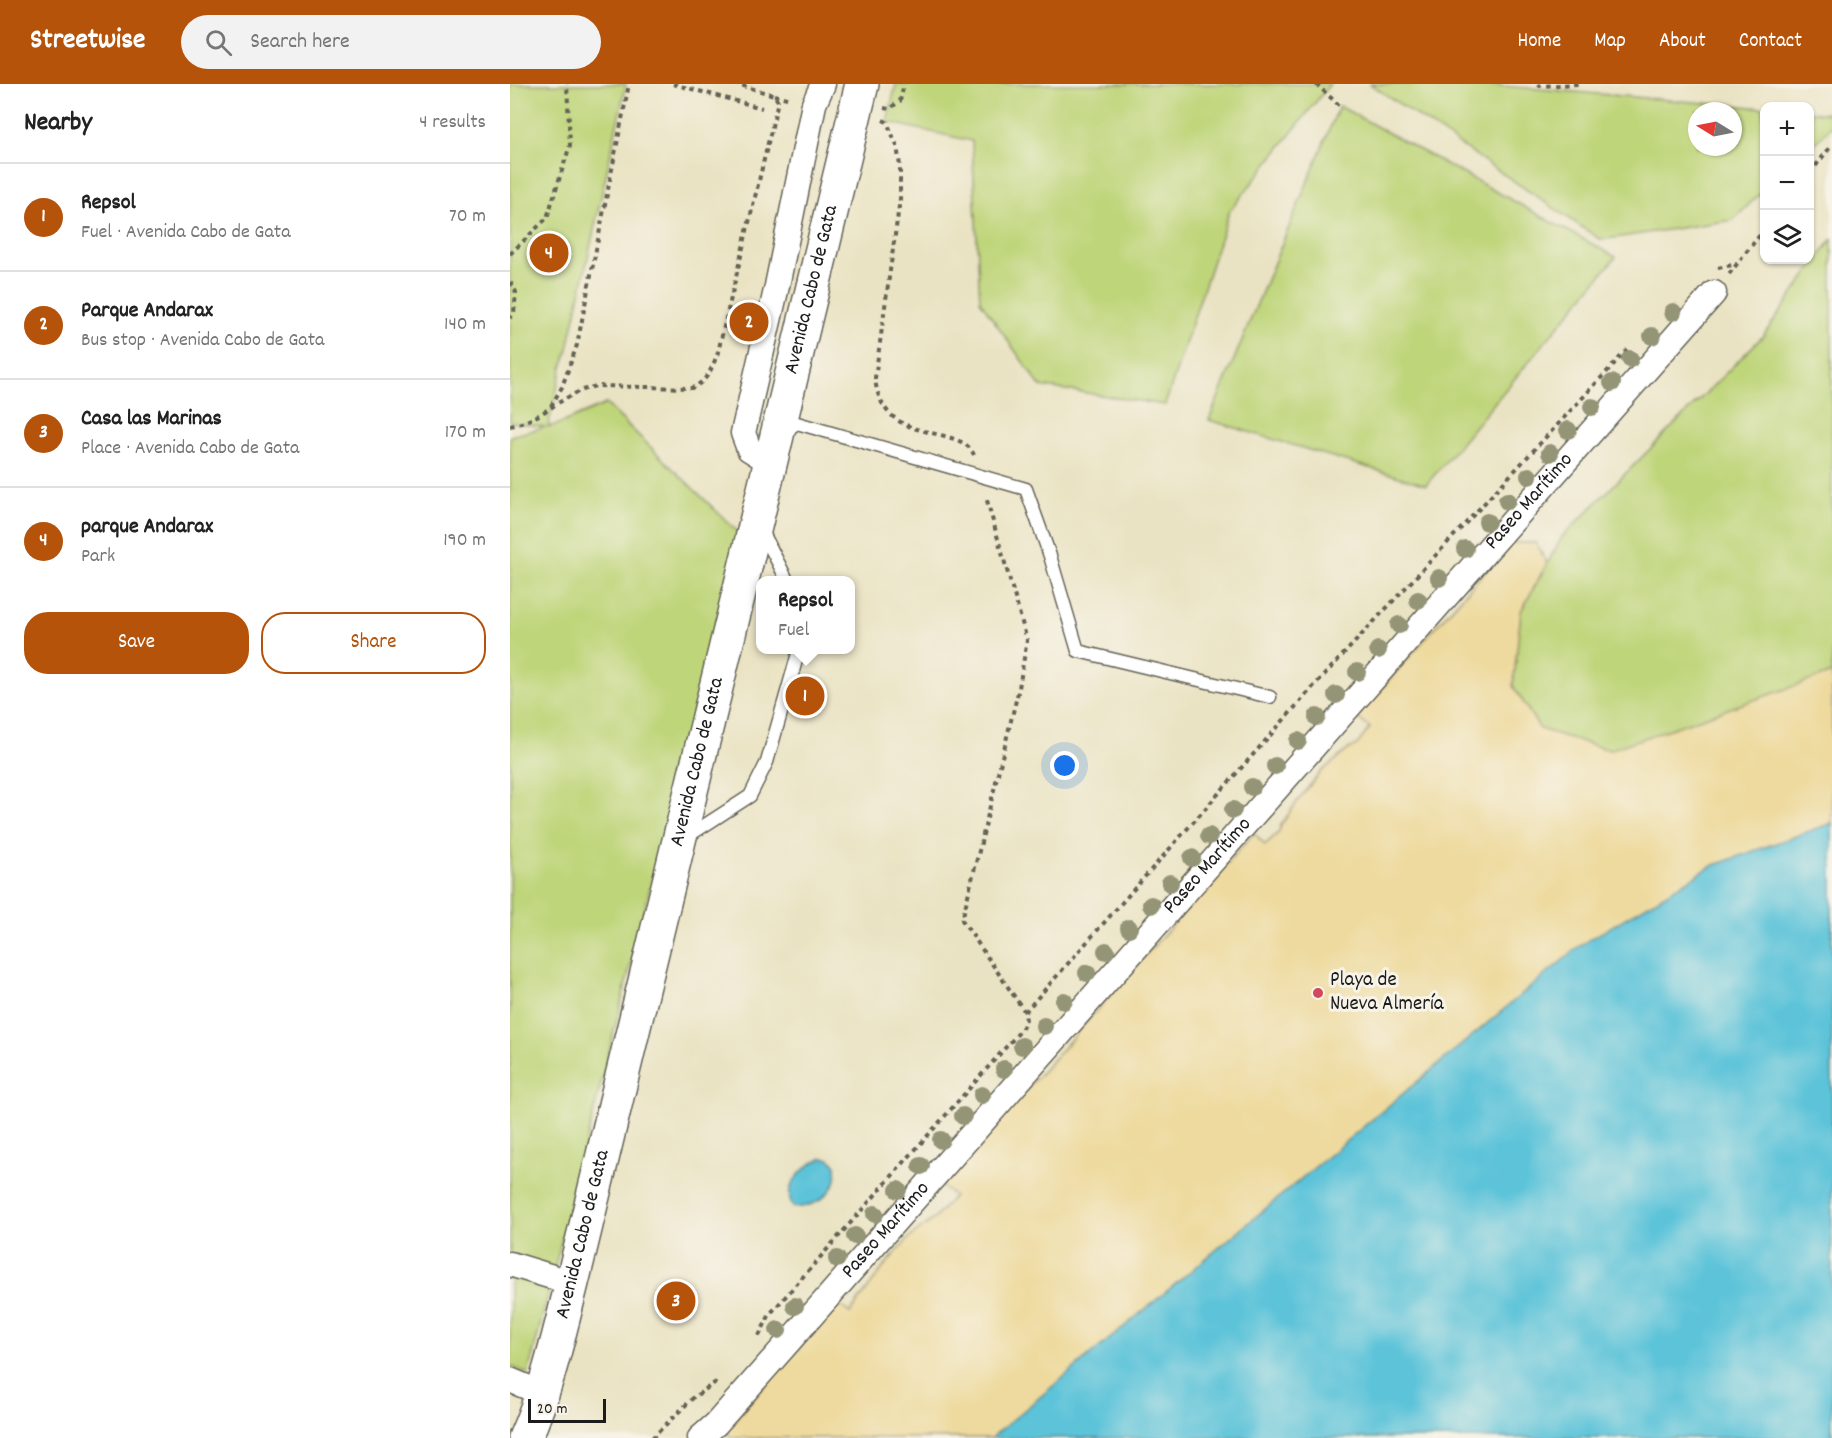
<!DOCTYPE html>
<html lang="en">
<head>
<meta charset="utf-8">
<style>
  body { margin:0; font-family:Dekko,sans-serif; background:#f2f2f2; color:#222 }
  .controls { position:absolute; right:18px; top:18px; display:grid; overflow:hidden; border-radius:12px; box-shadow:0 2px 4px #0004 }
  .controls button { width:54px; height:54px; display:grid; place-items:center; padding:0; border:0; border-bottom:2px solid #e0e0e0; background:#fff; color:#222; font:30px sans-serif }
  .compass { position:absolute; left:1178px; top:18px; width:54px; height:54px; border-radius:50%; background:#fff; box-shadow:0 2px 4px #0004; rotate:280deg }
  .scale { position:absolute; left:18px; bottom:15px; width:78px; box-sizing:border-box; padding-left:6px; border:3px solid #1c1c1c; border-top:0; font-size:16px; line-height:21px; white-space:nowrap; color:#1c1c1c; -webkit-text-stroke:4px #f7f3e8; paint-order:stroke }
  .you { position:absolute; left:555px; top:682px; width:21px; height:21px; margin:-15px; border:4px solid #fff; border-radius:50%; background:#1a73e8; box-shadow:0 0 0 9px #1a73e833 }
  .badge { display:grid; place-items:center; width:39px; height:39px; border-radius:50%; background:#b45309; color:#fff; font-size:20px; font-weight:700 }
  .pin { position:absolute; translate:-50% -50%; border:3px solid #fff; box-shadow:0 2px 6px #0006 }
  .popup { position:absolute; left:246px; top:492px; width:99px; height:78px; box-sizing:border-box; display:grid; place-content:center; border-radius:12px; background:#fff; filter:drop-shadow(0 2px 4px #0005); font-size:20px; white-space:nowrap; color:#767676 }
  .popup b { font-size:22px; color:#222 }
  .popup::after { content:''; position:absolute; left:50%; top:100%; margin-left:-12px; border:12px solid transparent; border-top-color:#fff }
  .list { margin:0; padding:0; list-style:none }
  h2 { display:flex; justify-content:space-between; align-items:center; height:78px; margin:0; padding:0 24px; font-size:26px }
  h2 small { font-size:20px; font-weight:400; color:#767676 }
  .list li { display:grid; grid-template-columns:39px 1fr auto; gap:18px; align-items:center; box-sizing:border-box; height:108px; padding:0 24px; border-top:2px solid #e0e0e0 }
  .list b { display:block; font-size:22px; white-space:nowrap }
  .list p { margin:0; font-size:20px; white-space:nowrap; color:#767676 }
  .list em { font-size:20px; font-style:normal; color:#767676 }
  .actions { display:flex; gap:12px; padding:18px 24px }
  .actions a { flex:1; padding:14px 0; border:2px solid #b45309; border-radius:24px; text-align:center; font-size:21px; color:#b45309 }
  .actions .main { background:#b45309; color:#fff }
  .icon { flex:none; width:33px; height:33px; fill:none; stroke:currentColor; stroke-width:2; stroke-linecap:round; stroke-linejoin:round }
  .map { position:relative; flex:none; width:1322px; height:1354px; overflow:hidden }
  header { display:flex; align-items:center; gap:36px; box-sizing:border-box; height:84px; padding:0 30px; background:#b45309; color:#fff }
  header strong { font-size:28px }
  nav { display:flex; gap:33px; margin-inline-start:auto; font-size:21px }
  .search { width:420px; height:54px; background:#f2f2f2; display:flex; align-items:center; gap:15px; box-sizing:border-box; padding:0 21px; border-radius:33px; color:#767676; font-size:22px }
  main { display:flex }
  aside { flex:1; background:#fff }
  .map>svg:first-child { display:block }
  .green { fill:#bfd57a; stroke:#6e784b; stroke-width:1.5; fill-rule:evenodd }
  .sand { fill:#eeda9e; stroke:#857b5d; stroke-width:1.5 }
  .water { fill:#5cc3d9; stroke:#3c707a; stroke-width:1.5 }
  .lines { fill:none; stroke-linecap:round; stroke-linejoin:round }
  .lane-casing { stroke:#646256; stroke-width:15 }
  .street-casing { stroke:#646256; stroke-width:27 }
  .secondary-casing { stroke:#646256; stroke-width:36 }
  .path { stroke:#646256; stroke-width:4; stroke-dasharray:4.5 4.5; stroke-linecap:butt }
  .lane { stroke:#fff; stroke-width:12 }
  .street { stroke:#fff; stroke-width:24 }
  .secondary { stroke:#fff; stroke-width:33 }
  .tree { fill:#949477 }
  .poi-dot { fill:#d1495b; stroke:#f7f3e8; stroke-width:2 }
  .labels { text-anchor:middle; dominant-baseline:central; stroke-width:6; stroke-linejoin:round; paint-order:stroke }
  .street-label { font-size:21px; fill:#1c1c1c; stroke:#f7f3e8 }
  .poi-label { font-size:21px; fill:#1c1c1c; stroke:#f7f3e8; text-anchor:start }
</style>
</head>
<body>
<header>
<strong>Streetwise</strong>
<div class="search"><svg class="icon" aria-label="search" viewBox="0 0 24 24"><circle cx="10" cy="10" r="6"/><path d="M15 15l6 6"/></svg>Search here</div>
<nav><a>Home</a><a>Map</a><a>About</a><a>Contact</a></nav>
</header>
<main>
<aside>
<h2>Nearby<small>4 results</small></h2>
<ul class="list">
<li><span class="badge">1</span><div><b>Repsol</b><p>Fuel · Avenida Cabo de Gata</p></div><em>70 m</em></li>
<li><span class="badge">2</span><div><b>Parque Andarax</b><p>Bus stop · Avenida Cabo de Gata</p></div><em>140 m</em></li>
<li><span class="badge">3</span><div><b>Casa las Marinas</b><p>Place · Avenida Cabo de Gata</p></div><em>170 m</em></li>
<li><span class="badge">4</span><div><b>parque Andarax</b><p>Park</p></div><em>190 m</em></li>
</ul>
<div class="actions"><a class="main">Save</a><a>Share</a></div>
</aside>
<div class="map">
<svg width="1322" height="1354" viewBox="0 0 1322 1354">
  <rect width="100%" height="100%" fill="#f7f3e8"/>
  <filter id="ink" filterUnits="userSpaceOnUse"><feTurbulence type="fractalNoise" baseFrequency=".0167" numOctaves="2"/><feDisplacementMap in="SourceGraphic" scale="12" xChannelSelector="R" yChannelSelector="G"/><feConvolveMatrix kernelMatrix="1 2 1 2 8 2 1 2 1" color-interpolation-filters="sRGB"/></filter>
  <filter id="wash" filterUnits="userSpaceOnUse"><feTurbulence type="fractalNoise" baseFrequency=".008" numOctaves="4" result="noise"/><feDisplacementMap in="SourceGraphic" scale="24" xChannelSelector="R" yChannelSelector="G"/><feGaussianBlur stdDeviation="1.35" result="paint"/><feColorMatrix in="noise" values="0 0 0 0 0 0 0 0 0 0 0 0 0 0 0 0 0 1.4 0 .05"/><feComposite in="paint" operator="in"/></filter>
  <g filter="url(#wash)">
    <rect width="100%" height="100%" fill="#eae3c3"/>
    <!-- green -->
    <g class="green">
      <path d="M 0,0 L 116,0 L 57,269 L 52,283 L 38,343 L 49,340 L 96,320 L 229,449 L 18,1290 L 0,1282 L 0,352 L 36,343 L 0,338 Z"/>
      <path d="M 386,0 L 820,0 L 719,128 L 655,321 L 530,302 L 470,217 L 462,57 L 377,38 Z"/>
      <path d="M 860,0 L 969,0 L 1254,24 L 1254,106 L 1223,136 L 1091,156 ZM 1187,27 L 1223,27 L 1223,63 L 1187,63 Z"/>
      <path d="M 829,22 L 1106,173 L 916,401 L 699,336 Z"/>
      <path d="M 1300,28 L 1322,30 L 1322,42 L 1300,64 Z"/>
      <path d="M 1322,155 L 1322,591 L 1099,666 L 1030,645 L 1003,602 L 1011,527 L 1052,453 L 1253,252 Z"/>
    </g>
    <!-- sand -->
    <path class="sand" d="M 1000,459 L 1026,459 L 1037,479 L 1011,527 L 1003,602 L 1030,645 L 1099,666 L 1322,589 L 1322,739 L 1202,782 L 481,1354 L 222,1354 L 215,1346 L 328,1220 L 340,1229 L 376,1180 L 398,1155 L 425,1134 L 444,1112 L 431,1102 L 744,749 L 755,761 L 769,748 L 771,741 L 789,715 L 811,688 L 839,665 L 846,662 L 860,644 L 846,633 Z"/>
    <!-- water -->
    <g class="water">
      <path d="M 1322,739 L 1322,1354 L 481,1354 L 1072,860 L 1202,782 Z"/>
      <path d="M 312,1074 L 320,1075 L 326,1081 C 326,1085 327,1092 326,1096 C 320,1113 300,1125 283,1123 C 271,1102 294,1082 312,1074 Z"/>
    </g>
  </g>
  <g filter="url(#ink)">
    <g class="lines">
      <!-- lane casing -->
      <g class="lane-casing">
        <g id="lane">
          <path d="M 275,347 L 287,339 L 516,405 L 540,472 L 568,567 L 760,613"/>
          <path d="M 252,447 L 277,496"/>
          <path d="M 175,754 L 240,712 L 257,678 L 289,566"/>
        </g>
      </g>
      <!-- street casing -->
      <g class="street-casing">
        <g id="street">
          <path d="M 260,378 L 239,365 L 233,349 L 267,202 L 304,20 L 313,0"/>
          <path d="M 0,1180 L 62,1199"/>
          <path d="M 0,1296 L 31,1309"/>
          <path id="s1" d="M 190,1354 L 206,1340 L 1204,209"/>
        </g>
      </g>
      <!-- secondary casing -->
      <g class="secondary-casing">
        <g id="secondary">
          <path id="s2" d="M 15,1354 C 37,1305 49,1250 62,1199 L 352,0"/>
        </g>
      </g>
      <!-- path -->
      <g class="path">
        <path d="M 163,0 L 252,24"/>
        <path d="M 806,0 L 830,22"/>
        <path d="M 1028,0 L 1030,2 L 1070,0"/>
        <path d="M 264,11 L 281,15"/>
        <path d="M 374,24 L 379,25 L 390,17 L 394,0"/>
        <path d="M 373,36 L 377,38 L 387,62 L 390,82 L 390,115 L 365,294 C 372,365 449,337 464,371"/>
        <path d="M 1300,89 L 1322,61"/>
        <path d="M 0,170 L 37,134 L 60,61 L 57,0"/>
        <path d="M 1208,184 L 1227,180"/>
        <path d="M 1219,190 L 1254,146"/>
        <path d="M 0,198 L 6,208 L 4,229 L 0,234"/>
        <path d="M 41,322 L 52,303 L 67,261 L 119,0"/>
        <path d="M 0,342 C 33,336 54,308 87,302 L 181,304 C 197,299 203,282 208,268 L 268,17 L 264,11 L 227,0"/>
        <path d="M 515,928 L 803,603 L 1118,265"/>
        <path d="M 249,1252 L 260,1230 L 511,946 L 516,937 L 515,928 L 452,836 L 509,604 L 517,556 L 476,413"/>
        <path d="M 142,1354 L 184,1313 L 209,1296"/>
      </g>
      <!-- lane -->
      <use href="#lane" class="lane"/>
      <!-- street -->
      <use href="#street" class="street"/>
      <!-- secondary -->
      <use href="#secondary" class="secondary"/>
    </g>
    <!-- trees -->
    <g class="tree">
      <circle cx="1163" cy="228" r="9"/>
      <circle cx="1142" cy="252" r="9"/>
      <circle cx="1120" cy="275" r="9"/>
      <circle cx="1102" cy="299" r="9"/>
      <circle cx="1082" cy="323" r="9"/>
      <circle cx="1058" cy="346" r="9"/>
      <circle cx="1040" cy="369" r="9"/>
      <circle cx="1019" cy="392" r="9"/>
      <circle cx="997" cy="417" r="9"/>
      <circle cx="977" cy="438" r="9"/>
      <circle cx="955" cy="465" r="9"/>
      <circle cx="929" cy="494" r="9"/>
      <circle cx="908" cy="516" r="9"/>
      <circle cx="889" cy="541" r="9"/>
      <circle cx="868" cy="566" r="9"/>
      <circle cx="847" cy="588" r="9"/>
      <circle cx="826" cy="611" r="9"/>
      <circle cx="807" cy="633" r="9"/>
      <circle cx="788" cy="657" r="9"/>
      <circle cx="765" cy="682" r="9"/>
      <circle cx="742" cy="703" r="9"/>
      <circle cx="723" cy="726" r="9"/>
      <circle cx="699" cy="752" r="9"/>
      <circle cx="682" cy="774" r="9"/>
      <circle cx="660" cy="799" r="9"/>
      <circle cx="641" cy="821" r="9"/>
      <circle cx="619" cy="844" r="9"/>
      <circle cx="596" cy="867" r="9"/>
      <circle cx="577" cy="889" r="9"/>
      <circle cx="554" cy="917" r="9"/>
      <circle cx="534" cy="942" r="9"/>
      <circle cx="512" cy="962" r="9"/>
      <circle cx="494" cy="985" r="9"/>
      <circle cx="472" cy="1011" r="9"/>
      <circle cx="453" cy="1032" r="9"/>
      <circle cx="431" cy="1056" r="9"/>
      <circle cx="411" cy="1082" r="9"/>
      <circle cx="388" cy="1106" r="9"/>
      <circle cx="365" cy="1130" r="9"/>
      <circle cx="345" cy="1152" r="9"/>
      <circle cx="327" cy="1175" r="9"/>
      <circle cx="285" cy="1222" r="9"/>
      <circle cx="268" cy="1246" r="9"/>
    </g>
  </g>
  <!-- markers -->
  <circle class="poi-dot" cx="808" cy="909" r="6"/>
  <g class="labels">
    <!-- street labels -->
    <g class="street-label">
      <text stroke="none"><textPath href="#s2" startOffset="1184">Avenida Cabo de Gata</textPath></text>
      <text stroke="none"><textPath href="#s1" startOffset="1251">Paseo Marítimo</textPath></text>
      <text stroke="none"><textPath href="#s2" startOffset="698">Avenida Cabo de Gata</textPath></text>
      <text stroke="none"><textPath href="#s1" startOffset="765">Paseo Marítimo</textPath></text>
      <text stroke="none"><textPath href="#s1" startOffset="279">Paseo Marítimo</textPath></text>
      <text stroke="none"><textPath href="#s2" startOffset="212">Avenida Cabo de Gata</textPath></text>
    </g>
    <!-- poi labels -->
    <g class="poi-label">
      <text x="820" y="897">Playa de<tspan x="820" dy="24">Nueva Almería</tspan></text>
    </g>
  </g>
</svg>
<div class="controls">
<button>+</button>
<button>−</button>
<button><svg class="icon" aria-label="layers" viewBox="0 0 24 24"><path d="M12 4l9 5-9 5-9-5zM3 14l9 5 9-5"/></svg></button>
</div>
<svg class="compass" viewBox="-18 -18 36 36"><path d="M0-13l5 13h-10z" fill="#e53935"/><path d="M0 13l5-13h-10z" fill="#767676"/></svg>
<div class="scale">20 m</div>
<div class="you"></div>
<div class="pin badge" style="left:295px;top:612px">1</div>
<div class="popup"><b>Repsol</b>Fuel</div>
<div class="pin badge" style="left:239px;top:238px">2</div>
<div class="pin badge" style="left:166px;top:1217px">3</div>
<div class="pin badge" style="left:39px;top:169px">4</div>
</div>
</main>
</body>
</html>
